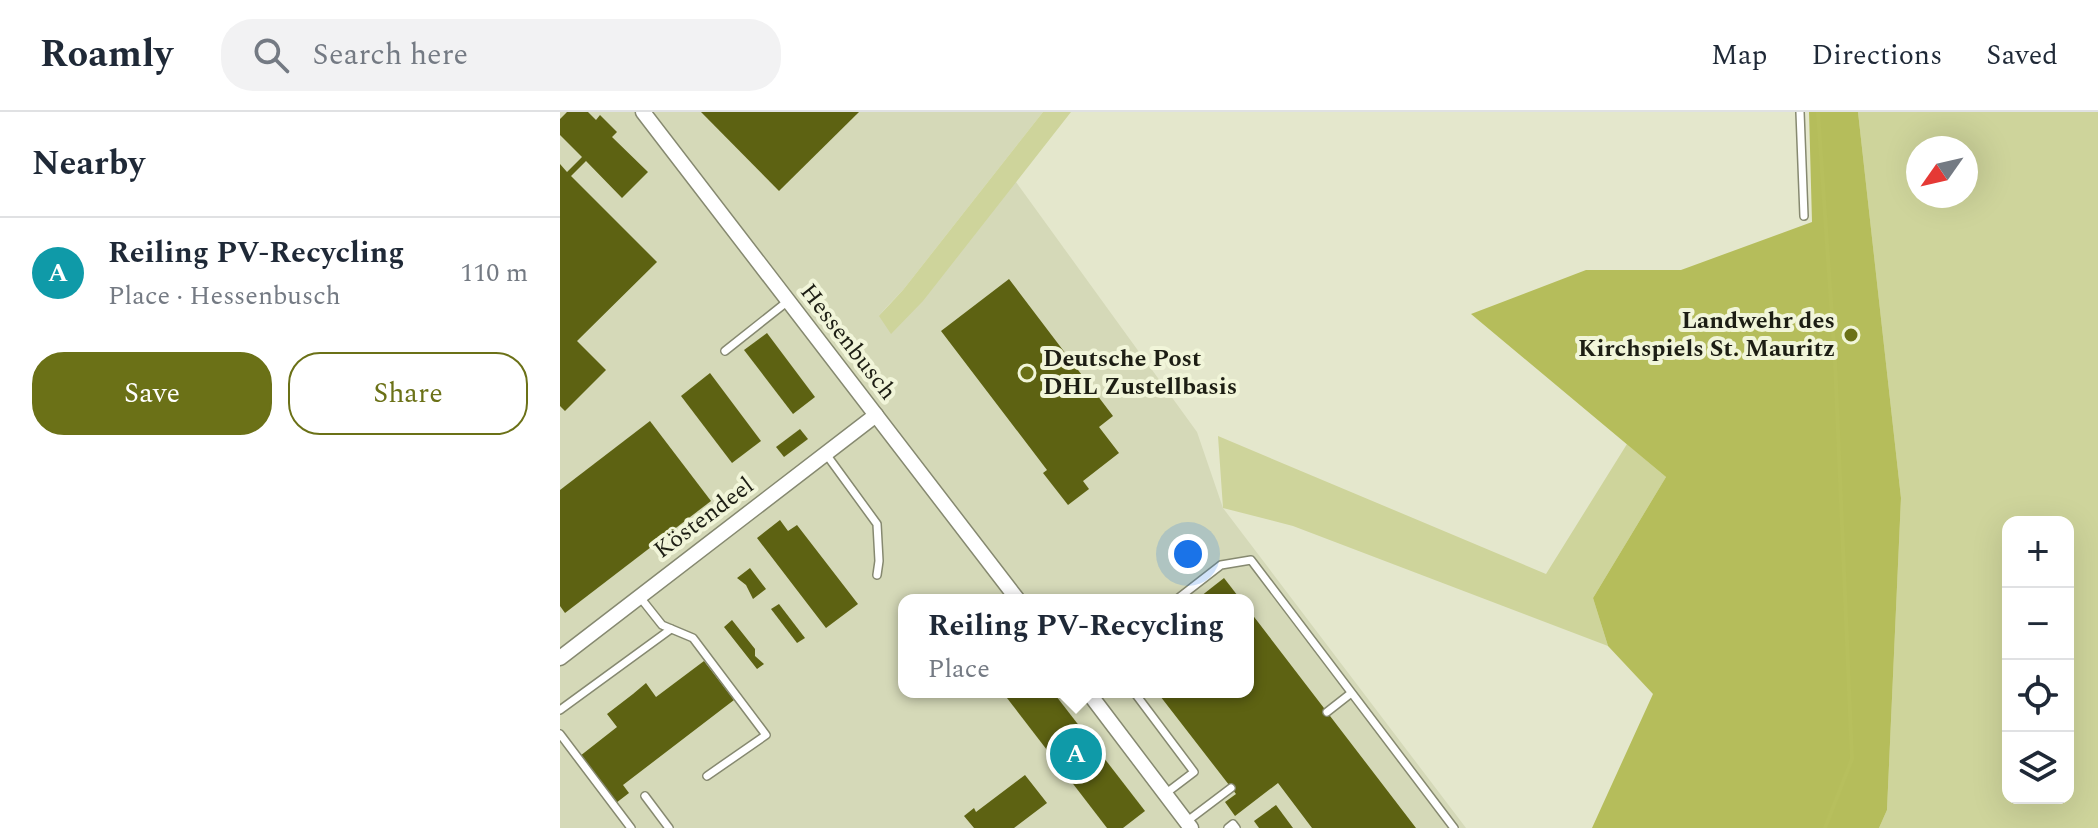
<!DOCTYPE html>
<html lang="en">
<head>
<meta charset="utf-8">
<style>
  body { margin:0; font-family:Spectral,serif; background:#f2f2f3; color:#1f2937 }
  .controls { position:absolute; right:24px; bottom:24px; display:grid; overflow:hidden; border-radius:16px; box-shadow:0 8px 32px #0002 }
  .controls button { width:72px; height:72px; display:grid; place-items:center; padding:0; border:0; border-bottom:2px solid #e0e1e3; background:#fff; color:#1f2937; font:40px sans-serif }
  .compass { position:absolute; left:1346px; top:24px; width:72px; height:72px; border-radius:50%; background:#fff; box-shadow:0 8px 32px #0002; rotate:236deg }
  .you { position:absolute; left:628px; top:442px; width:28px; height:28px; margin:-20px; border:6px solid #fff; border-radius:50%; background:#1a73e8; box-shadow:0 0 0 12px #1a73e833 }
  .badge { display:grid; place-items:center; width:52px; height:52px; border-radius:50%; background:#6b7117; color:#fff; font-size:26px; font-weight:700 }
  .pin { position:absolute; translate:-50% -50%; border:4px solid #fff; box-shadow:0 2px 8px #0006 }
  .popup { position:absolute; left:338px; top:482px; width:356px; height:104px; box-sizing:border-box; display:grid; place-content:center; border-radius:16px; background:#fff; filter:drop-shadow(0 2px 6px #0005); font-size:26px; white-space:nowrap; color:#747a83 }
  .popup b { font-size:30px; color:#1f2937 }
  .popup::after { content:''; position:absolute; left:50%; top:100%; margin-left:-16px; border:16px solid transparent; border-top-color:#fff }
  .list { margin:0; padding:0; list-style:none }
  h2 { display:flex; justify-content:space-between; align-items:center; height:104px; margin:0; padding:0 32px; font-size:34px }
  h2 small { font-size:26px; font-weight:400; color:#747a83 }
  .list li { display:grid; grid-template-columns:52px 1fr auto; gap:24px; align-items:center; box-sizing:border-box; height:112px; padding:0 32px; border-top:2px solid #e0e1e3 }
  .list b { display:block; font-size:30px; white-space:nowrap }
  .list p { margin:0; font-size:26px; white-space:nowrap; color:#747a83 }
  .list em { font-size:26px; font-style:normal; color:#747a83 }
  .actions { display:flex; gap:16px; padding:24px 32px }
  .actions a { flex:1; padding:18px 0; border:2px solid #6b7117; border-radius:32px; text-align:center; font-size:28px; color:#6b7117 }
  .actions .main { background:#6b7117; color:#fff }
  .icon { flex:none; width:44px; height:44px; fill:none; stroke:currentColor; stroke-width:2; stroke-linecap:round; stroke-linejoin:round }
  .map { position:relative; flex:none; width:1538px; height:716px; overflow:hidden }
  header { display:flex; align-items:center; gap:48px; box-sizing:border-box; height:112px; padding:0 40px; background:#fff; border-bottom:2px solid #e0e1e3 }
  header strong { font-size:38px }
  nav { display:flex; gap:44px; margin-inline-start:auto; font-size:28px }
  .search { width:560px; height:72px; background:#f2f2f3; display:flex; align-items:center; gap:20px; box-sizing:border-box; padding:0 28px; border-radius:32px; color:#747a83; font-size:30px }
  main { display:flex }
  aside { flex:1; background:#fff }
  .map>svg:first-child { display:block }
  .built { fill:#d5d9b8; fill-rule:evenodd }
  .green { fill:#ced49b; fill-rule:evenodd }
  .forest { fill:#b5bd5b }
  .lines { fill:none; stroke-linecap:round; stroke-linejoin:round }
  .stream { stroke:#b7bf5d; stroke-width:4 }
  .building { fill:#5d6212 }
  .lane-casing { stroke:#868970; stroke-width:10 }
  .street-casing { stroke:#868970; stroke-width:17 }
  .lane { stroke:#fff; stroke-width:7 }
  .street { stroke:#fff; stroke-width:14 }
  .poi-dot { fill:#6b7117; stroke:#f1f5d9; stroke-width:3 }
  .labels { text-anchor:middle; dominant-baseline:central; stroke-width:8; stroke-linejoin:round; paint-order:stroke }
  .poi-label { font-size:24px; font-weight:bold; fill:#1d1e14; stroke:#f1f5d9; text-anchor:end }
  .street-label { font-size:24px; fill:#1d1e14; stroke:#f1f5d9 }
</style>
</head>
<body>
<header>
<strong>Roamly</strong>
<div class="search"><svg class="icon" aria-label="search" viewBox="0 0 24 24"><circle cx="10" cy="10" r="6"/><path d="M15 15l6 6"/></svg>Search here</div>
<nav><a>Map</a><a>Directions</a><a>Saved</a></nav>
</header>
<main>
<aside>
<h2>Nearby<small></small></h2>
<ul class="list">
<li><span class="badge" style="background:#0f9aa8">A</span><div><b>Reiling PV-Recycling</b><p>Place · Hessenbusch</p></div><em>110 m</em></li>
</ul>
<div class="actions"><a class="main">Save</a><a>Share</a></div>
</aside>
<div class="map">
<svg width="1538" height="716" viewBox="0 0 1538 716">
  <rect width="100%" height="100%" fill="#e4e7cc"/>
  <!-- built -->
  <path class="built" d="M 0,0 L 483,0 L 343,178 L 319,203 L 456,70 L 637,320 L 663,396 L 906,716 L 0,716 ZM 344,488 L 688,488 L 688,580 L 344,580 Z"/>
  <!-- green -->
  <g class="green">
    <path d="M 483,0 L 511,0 L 363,189 L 331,222 L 319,204 L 343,178 Z"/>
    <path d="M 1298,0 L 1538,0 L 1538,716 L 1319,716 L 1327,698 L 1341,386 ZM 1358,36 L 1406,36 L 1406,84 L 1358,84 ZM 1448,410 L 1508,410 L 1508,686 L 1448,686 Z"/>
    <path d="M 658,324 L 986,462 L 1067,332 L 1106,365 L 1033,486 L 1048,534 L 733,414 L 663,396 Z"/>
  </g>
  <!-- forest -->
  <path class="forest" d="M 1249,0 L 1298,0 L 1341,386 L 1327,698 L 1319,716 L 1032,716 L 1093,582 L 1048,534 L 1033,486 L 1106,365 L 911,202 L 1026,158 L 1121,158 L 1252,110 Z"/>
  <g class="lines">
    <!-- stream -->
    <path class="stream" d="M 1258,0 L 1275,249 L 1292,647 L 1265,716"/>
  </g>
  <!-- building -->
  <g class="building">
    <path d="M 7,0 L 28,0 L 36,8 L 40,3 L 57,20 L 52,25 L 88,60 L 62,86 L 26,49 L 11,64 L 97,150 L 17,229 L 46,258 L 5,299 L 0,294 L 0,52 L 7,60 L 22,45 L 0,23 L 0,7 Z"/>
    <path d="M 141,0 L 299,0 L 219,79 Z"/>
    <path d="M 449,167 L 553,304 L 539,315 L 559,341 L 523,369 L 529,377 L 508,393 L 483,361 L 487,358 L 381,219 Z"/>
    <path d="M 207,221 L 255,285 L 233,302 L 184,238 Z"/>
    <path d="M 150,261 L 201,329 L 172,351 L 121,284 Z"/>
    <path d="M 90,309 L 151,389 L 5,501 L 0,494 L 0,378 Z"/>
    <path d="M 240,317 L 248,327 L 224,345 L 216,335 Z"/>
    <path d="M 220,408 L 228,419 L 237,413 L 298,492 L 266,516 L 197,426 Z"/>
    <path d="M 190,456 L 206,477 L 193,487 L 186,473 L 177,466 Z"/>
    <path d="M 664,466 L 681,488 L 636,488 Z"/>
    <path d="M 219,492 L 245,526 L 237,531 L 211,497 Z"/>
    <path d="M 688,497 L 856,716 L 752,716 L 718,671 L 675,704 L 665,690 L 676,682 L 597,580 L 688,580 Z"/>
    <path d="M 172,508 L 195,537 L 195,544 L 204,552 L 197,557 L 164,515 Z"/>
    <path d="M 144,549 L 174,588 L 63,673 L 69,681 L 56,691 L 20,644 L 57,615 L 47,602 L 73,582 L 86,571 L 96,585 Z"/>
    <path d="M 454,580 L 493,580 L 585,699 L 563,716 L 547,716 L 447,586 Z"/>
    <path d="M 465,663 L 487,691 L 454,716 L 414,716 L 404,704 L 414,696 L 416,700 Z"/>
    <path d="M 716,693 L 733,716 L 699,716 L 694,709 Z"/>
  </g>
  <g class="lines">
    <!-- lane casing -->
    <g class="lane-casing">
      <g id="lane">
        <path d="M 1240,0 L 1244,104"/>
        <path d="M 165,239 L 228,189"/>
        <path d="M 266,342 L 317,412 L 319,449 L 317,463"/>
        <path d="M 79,484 L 102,513 L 133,526 L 206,623 L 147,664"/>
        <path d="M 616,488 L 661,453 L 691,448 L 894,716"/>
        <path d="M 574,580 L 634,660 L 605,682"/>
        <path d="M 0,598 L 111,517"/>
        <path d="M 767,600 L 790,582"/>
        <path d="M 0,622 L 71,716"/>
        <path d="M 85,684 L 109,716"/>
        <path d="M 626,710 L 671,676"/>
        <path d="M 668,716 L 673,712 L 676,716"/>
      </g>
    </g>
    <!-- street casing -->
    <g class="street-casing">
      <g id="street">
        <path d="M 83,0 L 458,488"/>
        <path d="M 0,546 L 316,303"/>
        <path d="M 528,580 L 631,716"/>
      </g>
    </g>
    <!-- lane -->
    <use href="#lane" class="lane"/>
    <!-- street -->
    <use href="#street" class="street"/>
  </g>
  <!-- markers -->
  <g class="poi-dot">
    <circle cx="1291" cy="223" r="8"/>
    <circle cx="467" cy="261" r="8"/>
  </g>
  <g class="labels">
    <!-- poi labels -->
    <g class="poi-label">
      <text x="1275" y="209">Landwehr des<tspan x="1275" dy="28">Kirchspiels St. Mauritz</tspan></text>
      <text x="483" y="247" text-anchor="start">Deutsche Post<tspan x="483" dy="28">DHL Zustellbasis</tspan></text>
    </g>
    <!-- street labels -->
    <g class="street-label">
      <text transform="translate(288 230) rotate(52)">Hessenbusch</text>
      <text transform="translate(144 406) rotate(-37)">Köstendeel</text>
    </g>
  </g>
</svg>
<div class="controls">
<button>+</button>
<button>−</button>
<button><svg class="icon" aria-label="locate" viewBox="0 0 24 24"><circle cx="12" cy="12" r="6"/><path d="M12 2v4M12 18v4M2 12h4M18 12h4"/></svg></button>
<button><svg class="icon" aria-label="layers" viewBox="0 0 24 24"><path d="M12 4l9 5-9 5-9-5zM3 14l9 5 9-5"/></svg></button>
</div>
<svg class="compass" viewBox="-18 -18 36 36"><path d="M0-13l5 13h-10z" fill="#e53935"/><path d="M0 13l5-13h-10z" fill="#747a83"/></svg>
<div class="you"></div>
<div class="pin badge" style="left:516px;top:642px;background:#0f9aa8">A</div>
<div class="popup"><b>Reiling PV-Recycling</b>Place</div>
</div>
</main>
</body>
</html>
